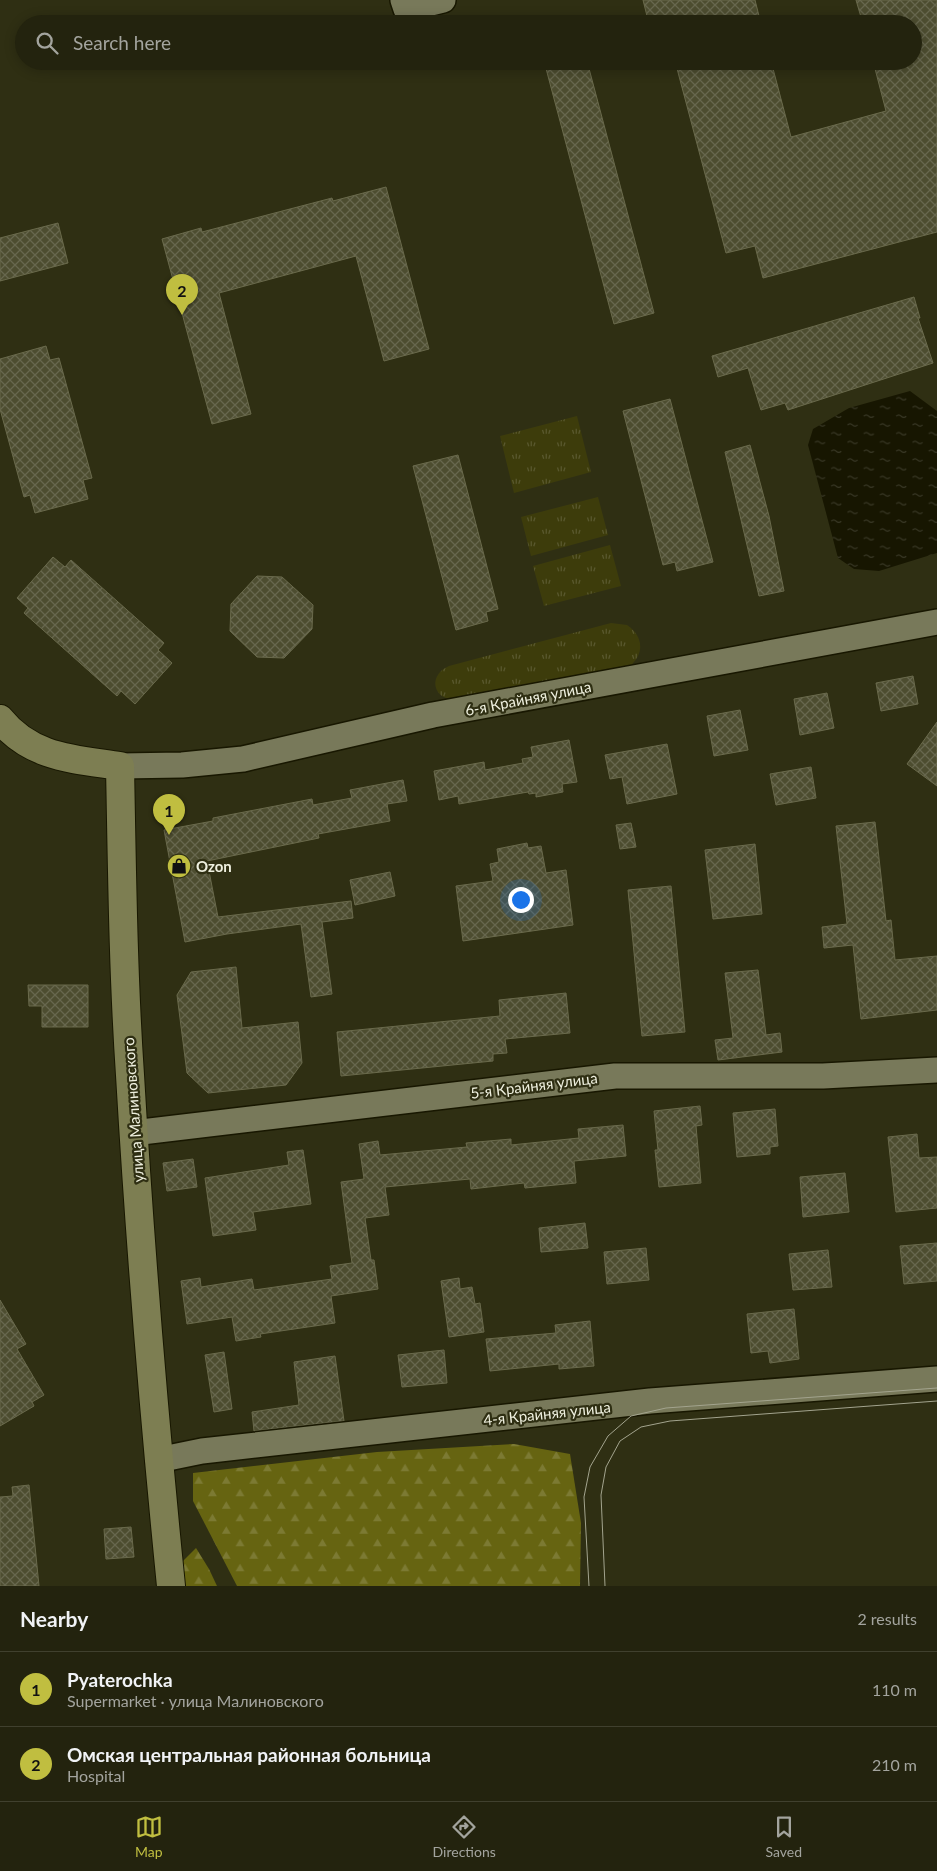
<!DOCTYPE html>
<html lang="en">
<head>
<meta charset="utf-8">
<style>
  body { margin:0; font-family:Lato,sans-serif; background:#2b2b17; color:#f1f3f6 }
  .you { position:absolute; left:520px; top:899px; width:18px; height:18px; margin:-12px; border:4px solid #fff; border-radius:50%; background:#1a73e8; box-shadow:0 0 0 8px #1a73e833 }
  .badge { display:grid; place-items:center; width:32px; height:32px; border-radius:50%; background:#c0be40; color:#111; font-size:16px; font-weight:700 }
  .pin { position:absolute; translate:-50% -41px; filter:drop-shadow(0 1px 2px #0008) }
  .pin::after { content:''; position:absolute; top:26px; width:18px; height:15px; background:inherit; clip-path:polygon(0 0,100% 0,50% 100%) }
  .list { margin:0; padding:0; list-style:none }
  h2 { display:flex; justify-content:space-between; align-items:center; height:65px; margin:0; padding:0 20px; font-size:21px }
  h2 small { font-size:16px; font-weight:400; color:#a3a49e }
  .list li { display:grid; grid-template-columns:32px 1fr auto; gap:15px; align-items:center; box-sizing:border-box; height:75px; padding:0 20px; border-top:1px solid #40402e }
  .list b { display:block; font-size:19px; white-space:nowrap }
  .list p { margin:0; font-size:16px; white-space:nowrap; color:#a3a49e }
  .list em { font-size:16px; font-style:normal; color:#a3a49e }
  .icon { flex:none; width:28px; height:28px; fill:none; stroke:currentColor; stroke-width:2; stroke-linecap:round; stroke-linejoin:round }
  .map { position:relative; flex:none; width:937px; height:1586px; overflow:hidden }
  .search { position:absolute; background:#23230e; box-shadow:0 2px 12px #0003; left:15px; right:15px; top:15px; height:55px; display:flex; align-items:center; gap:12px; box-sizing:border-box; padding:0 18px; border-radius:28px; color:#a3a49e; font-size:19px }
  .sheet { height:215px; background:#23230e }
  nav { display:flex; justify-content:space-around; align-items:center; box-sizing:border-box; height:70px; border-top:1px solid #40402e; background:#23230e; font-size:14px; color:#a3a49e }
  nav a { display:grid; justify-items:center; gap:2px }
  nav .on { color:#c0be40 }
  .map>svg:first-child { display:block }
  .grass { fill:url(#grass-tufts) }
  .forest { fill:url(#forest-firs) }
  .water { fill:url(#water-ripples) }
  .building { fill:url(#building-cross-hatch); stroke:#6a6a4c }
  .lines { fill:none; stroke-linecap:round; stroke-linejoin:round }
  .street-casing { stroke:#181700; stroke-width:28 }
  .secondary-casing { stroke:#181700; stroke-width:30 }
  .street { stroke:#78795a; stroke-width:25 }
  .secondary { stroke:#7d7e52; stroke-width:28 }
  .tram { stroke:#a3a48e; stroke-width:1 }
  .labels { text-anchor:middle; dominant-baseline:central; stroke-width:4.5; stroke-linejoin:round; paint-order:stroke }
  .street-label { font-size:15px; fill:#eff0df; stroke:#2f2f13 }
  .poi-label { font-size:15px; font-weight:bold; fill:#eff0df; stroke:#2f2f13; text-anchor:start }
</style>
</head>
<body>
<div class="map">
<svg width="937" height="1586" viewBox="0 0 937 1586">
  <defs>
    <pattern id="grass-tufts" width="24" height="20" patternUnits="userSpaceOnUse" patternTransform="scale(1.25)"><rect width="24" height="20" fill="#3d3c0b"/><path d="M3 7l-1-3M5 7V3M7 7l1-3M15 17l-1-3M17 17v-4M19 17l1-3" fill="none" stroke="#59582e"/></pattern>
    <pattern id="forest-firs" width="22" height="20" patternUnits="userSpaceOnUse" patternTransform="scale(1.25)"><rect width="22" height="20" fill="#666411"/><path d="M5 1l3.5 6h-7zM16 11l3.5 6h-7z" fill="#7c7a33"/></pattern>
    <pattern id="water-ripples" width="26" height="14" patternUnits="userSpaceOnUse" patternTransform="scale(1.25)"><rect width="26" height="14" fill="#171601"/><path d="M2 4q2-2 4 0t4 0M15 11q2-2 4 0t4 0" fill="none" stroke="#393826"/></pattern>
    <pattern id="building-cross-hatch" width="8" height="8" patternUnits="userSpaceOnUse" patternTransform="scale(1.25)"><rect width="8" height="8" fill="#4d4d30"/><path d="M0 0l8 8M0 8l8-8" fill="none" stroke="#67674e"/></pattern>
  </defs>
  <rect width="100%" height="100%" fill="#2f2f13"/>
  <!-- grass -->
  <g class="grass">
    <path d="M 577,416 L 591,472 L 514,493 L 500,436 Z"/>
    <path d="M 598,497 L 608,535 L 531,556 L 521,517 Z"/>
    <path d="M 610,545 L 621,586 L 544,606 L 533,566 Z"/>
    <path d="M 611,623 L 627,625 C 643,636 645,653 630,666 L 455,700 C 432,699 428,675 449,666 Z"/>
  </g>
  <!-- forest -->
  <g class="forest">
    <path d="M 514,1444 L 570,1454 L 581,1523 L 580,1586 L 237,1586 L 193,1501 L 193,1473 L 377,1452 Z"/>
    <path d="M 196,1548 L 209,1569 L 217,1586 L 185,1586 L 182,1562 Z"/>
  </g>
  <!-- water -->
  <path class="water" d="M 910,391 L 937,411 L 937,553 L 879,571 L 854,569 L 838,558 L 808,445 L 813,429 L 849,408 Z"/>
  <!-- building -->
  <g class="building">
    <path d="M 643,0 L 755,0 L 761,24 L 649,24 Z"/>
    <path d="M 856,0 L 937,0 L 937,232 L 763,278 L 755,246 L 726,253 L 675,61 L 771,61 L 791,137 L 886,111 L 873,61 L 913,61 L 913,24 L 863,24 Z"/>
    <path d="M 544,61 L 587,61 L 654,313 L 614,324 Z"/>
    <path d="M 386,187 L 429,349 L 384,361 L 356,256 L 219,293 L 251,414 L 212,424 L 162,239 L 201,228 L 202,232 L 332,198 L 333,201 Z"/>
    <path d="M 58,223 L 68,263 L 0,281 L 0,238 Z"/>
    <path d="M 914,297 L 920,318 L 918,318 L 933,363 L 788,410 L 785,403 L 761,410 L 748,368 L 718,377 L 712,356 Z"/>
    <path d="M 46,346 L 50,360 L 59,358 L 92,478 L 83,480 L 88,499 L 35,513 L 30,495 L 24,497 L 0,409 L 0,359 Z"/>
    <path d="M 670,399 L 713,562 L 677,571 L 675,562 L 663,565 L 623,411 Z"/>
    <path d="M 750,445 L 769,516 L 784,591 L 759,596 L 725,452 Z"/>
    <path d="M 458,455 L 498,609 L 486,612 L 488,621 L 456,630 L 413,466 Z"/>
    <path d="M 53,557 L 65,567 L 71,560 L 164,643 L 158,650 L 172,663 L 135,704 L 121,691 L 117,696 L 24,613 L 28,608 L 17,598 Z"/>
    <path d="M 257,576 L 282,577 L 313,605 L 312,629 L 284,658 L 257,657 L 230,631 L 231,604 Z"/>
    <path d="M 913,676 L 918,704 L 881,711 L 876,683 Z"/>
    <path d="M 827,693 L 834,728 L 800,735 L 794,699 Z"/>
    <path d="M 740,710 L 748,750 L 714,756 L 707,716 Z"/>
    <path d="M 937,722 L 937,786 L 907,764 Z"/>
    <path d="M 569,740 L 577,782 L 562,784 L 563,792 L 536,797 L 536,793 L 529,794 L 528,792 L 459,804 L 458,796 L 439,800 L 434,771 L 484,762 L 485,770 L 523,763 L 522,759 L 533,757 L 531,747 Z"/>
    <path d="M 667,744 L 677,794 L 627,804 L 622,777 L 610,779 L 605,755 Z"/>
    <path d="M 811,767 L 816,798 L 776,805 L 770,774 Z"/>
    <path d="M 403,780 L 407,801 L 387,804 L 390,821 L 318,834 L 319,838 L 207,861 L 218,917 L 351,901 L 353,918 L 322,922 L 332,994 L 311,997 L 301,924 L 227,934 L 185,942 L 164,830 L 213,821 L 213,818 L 312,799 L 313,805 L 352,798 L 350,790 Z"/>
    <path d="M 875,822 L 886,921 L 891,920 L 895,960 L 937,956 L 937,1010 L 861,1019 L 853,945 L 824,948 L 822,927 L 847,924 L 836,826 Z"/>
    <path d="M 631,823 L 636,847 L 620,849 L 616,825 Z"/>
    <path d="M 527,843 L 528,848 L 541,846 L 546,873 L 566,870 L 573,925 L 463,941 L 456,886 L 493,881 L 490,864 L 499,862 L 497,849 Z"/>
    <path d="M 755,844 L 762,914 L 713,919 L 705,850 Z"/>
    <path d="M 390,872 L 395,896 L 355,905 L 350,880 Z"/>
    <path d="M 671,886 L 685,1032 L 642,1036 L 628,890 Z"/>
    <path d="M 236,967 L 242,1028 L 298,1022 L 302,1063 L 286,1085 L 208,1093 L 187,1073 L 177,995 L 191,972 Z"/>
    <path d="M 758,970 L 766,1035 L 780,1033 L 782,1052 L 718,1060 L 715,1040 L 733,1038 L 725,973 Z"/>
    <path d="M 28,985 L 88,985 L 88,1027 L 42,1027 L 42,1006 L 29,1006 Z"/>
    <path d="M 566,993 L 570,1033 L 505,1039 L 507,1053 L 493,1054 L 493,1061 L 341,1076 L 337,1032 L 500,1016 L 499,1000 Z"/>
    <path d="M 700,1106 L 702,1125 L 696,1126 L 701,1183 L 659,1187 L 655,1150 L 658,1150 L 654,1111 Z"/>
    <path d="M 775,1109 L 778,1146 L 770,1147 L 770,1154 L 737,1157 L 733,1113 Z"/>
    <path d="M 623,1125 L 626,1156 L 574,1161 L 576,1183 L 525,1188 L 524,1183 L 471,1189 L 470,1179 L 385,1187 L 389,1215 L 365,1218 L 371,1260 L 374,1260 L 378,1289 L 331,1296 L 335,1323 L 260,1334 L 261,1337 L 236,1341 L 232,1317 L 187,1324 L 181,1281 L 200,1278 L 201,1287 L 252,1279 L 254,1290 L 332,1279 L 330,1266 L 352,1263 L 341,1182 L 364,1179 L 359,1144 L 378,1141 L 380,1155 L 467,1147 L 466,1143 L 511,1139 L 511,1145 L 579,1138 L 578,1129 Z"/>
    <path d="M 917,1134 L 919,1158 L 937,1157 L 937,1208 L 896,1212 L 888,1137 Z"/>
    <path d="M 303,1150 L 311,1204 L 253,1212 L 256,1230 L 213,1236 L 205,1178 L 289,1165 L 287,1152 Z"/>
    <path d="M 193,1159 L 197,1187 L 167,1191 L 163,1163 Z"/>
    <path d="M 845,1173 L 849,1212 L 803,1217 L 800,1177 Z"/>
    <path d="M 585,1223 L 588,1248 L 541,1252 L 539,1228 Z"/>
    <path d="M 937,1243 L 937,1281 L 904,1284 L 900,1246 Z"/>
    <path d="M 646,1248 L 649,1280 L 607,1284 L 604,1252 Z"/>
    <path d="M 828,1250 L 832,1287 L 793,1290 L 789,1254 Z"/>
    <path d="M 459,1278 L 460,1289 L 472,1287 L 475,1304 L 480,1303 L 484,1332 L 449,1337 L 441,1281 Z"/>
    <path d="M 0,1300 L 26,1344 L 17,1349 L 44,1395 L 32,1402 L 34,1406 L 0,1426 Z"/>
    <path d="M 794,1309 L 799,1359 L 770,1363 L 768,1351 L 751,1353 L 747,1314 Z"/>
    <path d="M 590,1321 L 594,1366 L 559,1369 L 559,1364 L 490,1371 L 486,1339 L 556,1333 L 555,1325 Z"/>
    <path d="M 444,1350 L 447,1383 L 402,1387 L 398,1355 Z"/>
    <path d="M 224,1352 L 232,1409 L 214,1412 L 205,1355 Z"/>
    <path d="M 335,1356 L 344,1421 L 254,1431 L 252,1412 L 299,1405 L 294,1362 Z"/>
    <path d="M 29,1485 L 39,1586 L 0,1586 L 0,1497 L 13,1496 L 12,1487 Z"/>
    <path d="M 131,1527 L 134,1557 L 106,1559 L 104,1529 Z"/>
  </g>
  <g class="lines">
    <!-- street casing -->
    <g class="street-casing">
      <g id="street">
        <path d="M 403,0 L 406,9 L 443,0"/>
        <path d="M 120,766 L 182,765 L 243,759 L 433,715 L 937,622"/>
        <path d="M 133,1133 L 615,1076 L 823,1076 L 937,1070"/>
        <path d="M 158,1460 L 202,1451 L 650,1401 L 937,1379"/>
      </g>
    </g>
    <!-- secondary casing -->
    <g class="secondary-casing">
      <path id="secondary" d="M 0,719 C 31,758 74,759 120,766 C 122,869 123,972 130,1075 C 140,1246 154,1416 171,1586"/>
    </g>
    <!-- street -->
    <use href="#street" class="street"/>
    <!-- secondary -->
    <use href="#secondary" class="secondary"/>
    <!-- tram -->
    <g class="tram">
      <path d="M 589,1586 L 584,1497 L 590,1467 L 608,1436 L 631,1416 L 666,1408 L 937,1388"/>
      <path d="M 605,1586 L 601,1495 L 606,1467 L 620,1441 L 641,1427 L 670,1421 L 937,1401"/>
    </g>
  </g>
  <!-- icons -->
  <defs>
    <g id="shop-disc" transform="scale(1.25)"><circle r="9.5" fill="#c0be40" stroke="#2f2f13"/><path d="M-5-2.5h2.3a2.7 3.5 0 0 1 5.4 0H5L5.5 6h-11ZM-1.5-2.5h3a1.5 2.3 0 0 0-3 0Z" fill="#111"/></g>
  </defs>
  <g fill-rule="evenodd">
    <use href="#shop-disc" x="179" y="866"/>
  </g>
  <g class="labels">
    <!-- street labels -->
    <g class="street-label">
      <text transform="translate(528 698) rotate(-11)">6-я Крайняя улица</text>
      <text transform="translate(534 1085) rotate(-7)">5-я Крайняя улица</text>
      <text transform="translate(133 1110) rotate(-94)">улица Малиновского</text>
      <text transform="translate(547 1413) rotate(-6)">4-я Крайняя улица</text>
    </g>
    <!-- poi labels -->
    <g class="poi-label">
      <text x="196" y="866">Ozon</text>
    </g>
  </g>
</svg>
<div class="you"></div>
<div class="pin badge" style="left:169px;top:835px">1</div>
<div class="pin badge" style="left:182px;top:315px">2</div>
<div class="search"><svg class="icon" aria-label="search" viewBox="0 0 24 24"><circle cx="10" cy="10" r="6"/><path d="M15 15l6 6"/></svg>Search here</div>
</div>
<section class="sheet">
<h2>Nearby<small>2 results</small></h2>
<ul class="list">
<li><span class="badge">1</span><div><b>Pyaterochka</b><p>Supermarket · улица Малиновского</p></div><em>110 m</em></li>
<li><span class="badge">2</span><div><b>Омская центральная районная больница</b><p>Hospital</p></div><em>210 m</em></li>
</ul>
</section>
<nav>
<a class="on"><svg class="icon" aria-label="map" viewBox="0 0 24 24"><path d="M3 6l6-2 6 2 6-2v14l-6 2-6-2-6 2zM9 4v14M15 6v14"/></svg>Map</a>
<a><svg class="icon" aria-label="directions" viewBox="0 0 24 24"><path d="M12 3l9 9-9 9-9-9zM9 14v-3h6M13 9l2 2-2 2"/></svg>Directions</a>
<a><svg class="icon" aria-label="saved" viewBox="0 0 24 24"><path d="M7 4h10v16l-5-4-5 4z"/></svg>Saved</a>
</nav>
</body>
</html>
